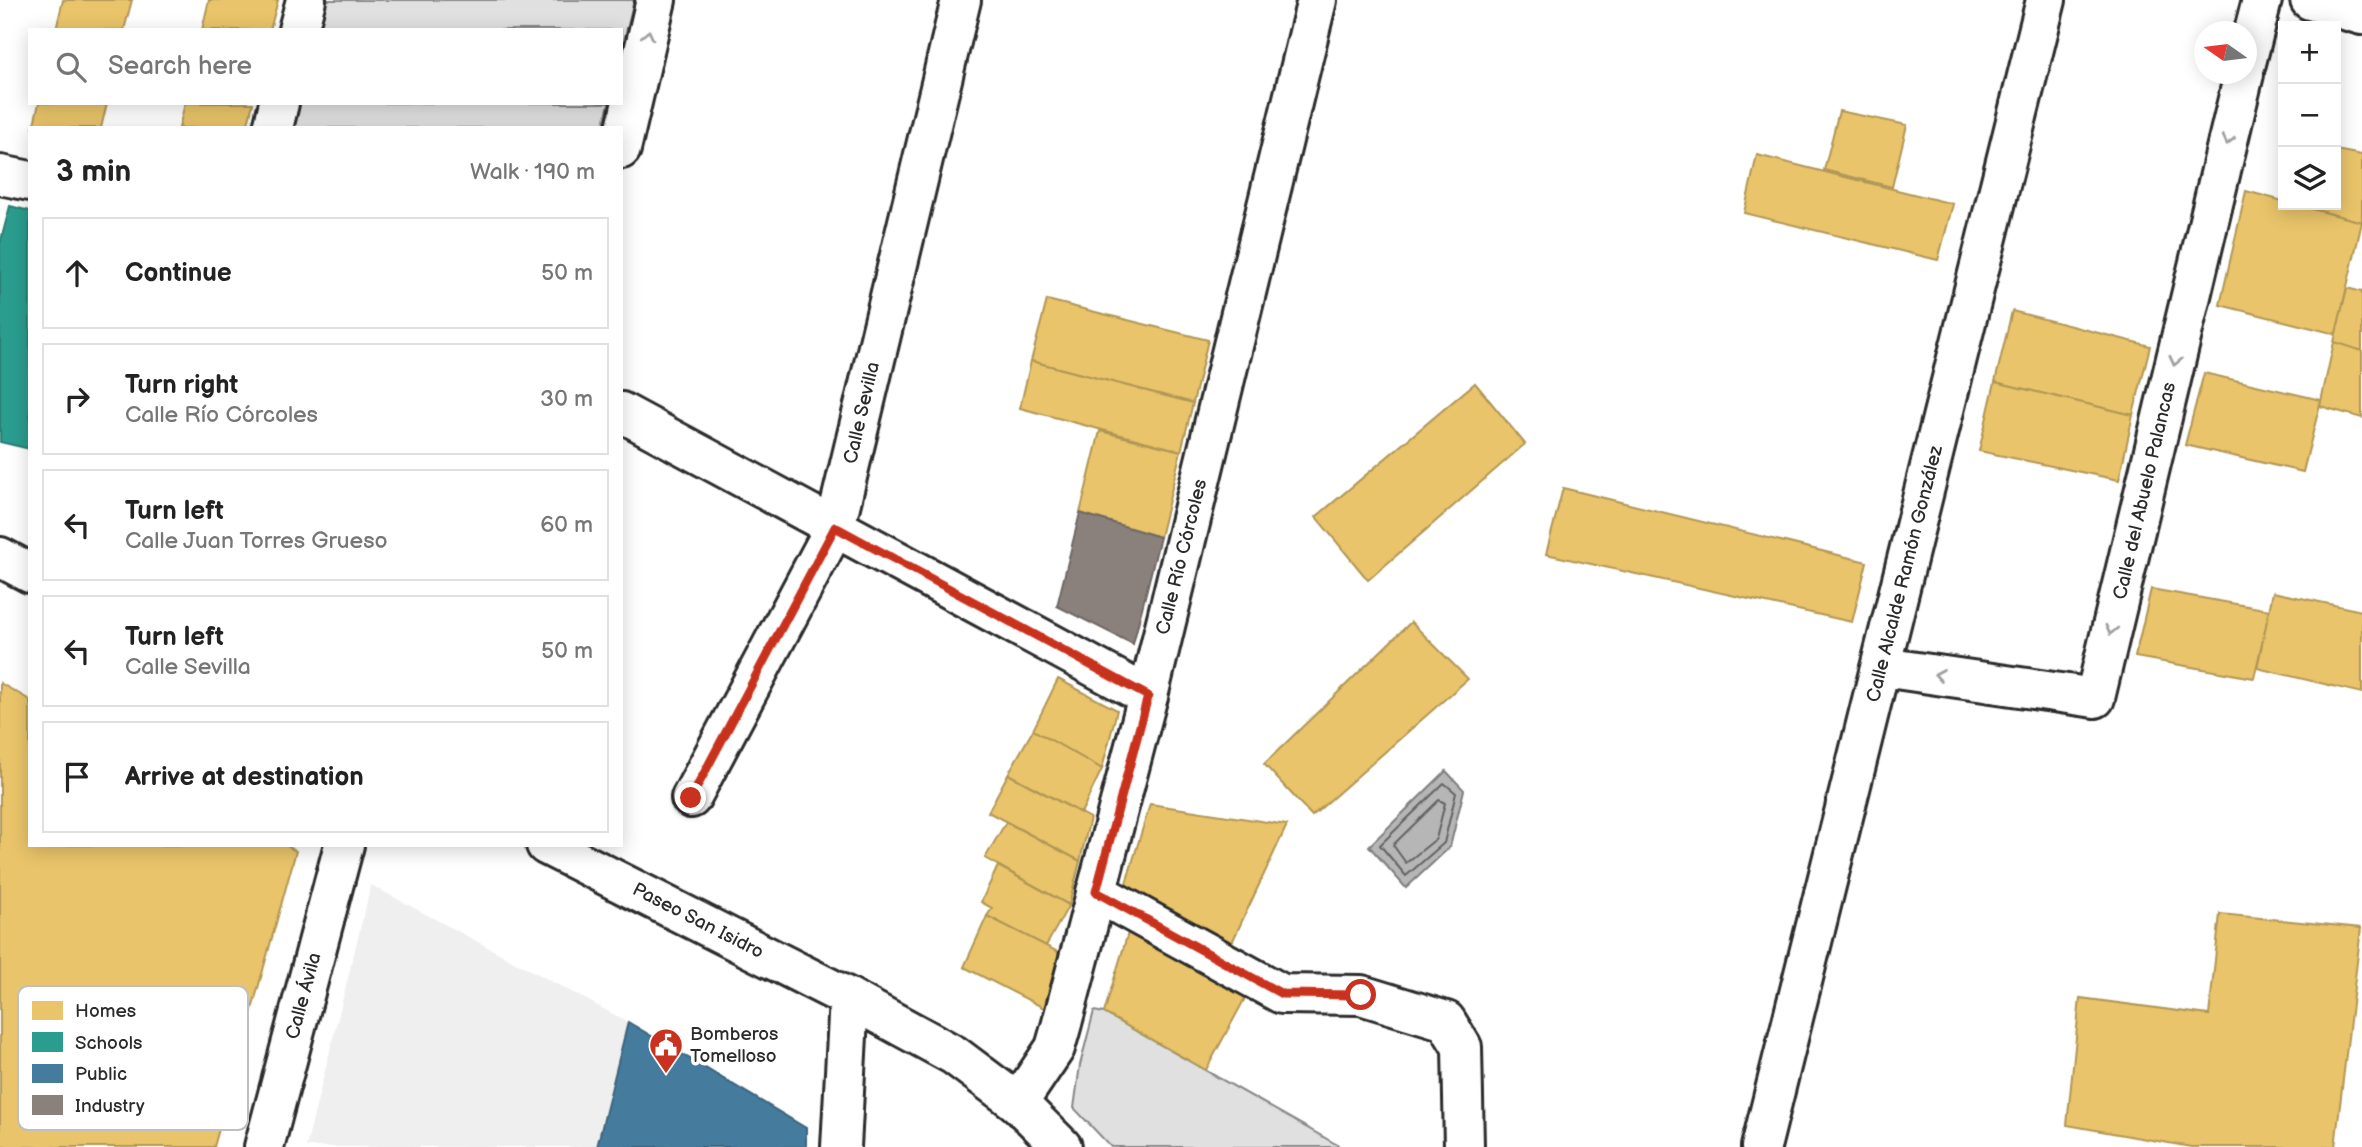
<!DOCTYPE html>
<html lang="en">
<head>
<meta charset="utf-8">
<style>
  body { margin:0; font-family:"Balsamiq Sans",sans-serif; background:#f2f2f2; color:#222 }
  .controls { position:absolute; right:21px; top:21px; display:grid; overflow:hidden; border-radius:0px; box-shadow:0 4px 18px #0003 }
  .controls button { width:63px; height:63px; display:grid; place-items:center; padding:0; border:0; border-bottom:2px solid #e0e0e0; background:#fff; color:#222; font:35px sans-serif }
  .compass { position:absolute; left:2194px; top:21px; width:63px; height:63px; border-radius:50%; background:#fff; box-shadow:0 4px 18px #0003; rotate:284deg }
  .stop { position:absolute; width:21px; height:21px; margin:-16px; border:5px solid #c8321e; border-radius:50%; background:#fff }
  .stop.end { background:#c8321e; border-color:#fff; box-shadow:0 2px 7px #0008 }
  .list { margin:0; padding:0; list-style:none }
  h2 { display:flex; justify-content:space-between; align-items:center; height:91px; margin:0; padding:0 28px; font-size:30px }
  h2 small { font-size:23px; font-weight:400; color:#767676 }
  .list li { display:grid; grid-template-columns:46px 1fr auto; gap:21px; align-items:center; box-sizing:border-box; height:112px; margin:0 14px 14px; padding:0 14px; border:2px solid #e0e0e0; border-radius:0px }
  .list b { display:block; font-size:26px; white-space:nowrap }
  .list p { margin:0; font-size:23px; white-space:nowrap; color:#767676 }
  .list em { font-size:23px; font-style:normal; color:#767676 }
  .icon { flex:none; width:38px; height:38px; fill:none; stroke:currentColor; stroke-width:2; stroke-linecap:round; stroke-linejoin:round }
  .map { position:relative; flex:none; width:2362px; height:1147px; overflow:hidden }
  .search { position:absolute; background:#fff; box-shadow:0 4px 18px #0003; left:28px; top:28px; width:595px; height:77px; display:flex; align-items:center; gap:18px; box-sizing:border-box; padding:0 24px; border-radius:0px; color:#767676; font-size:26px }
  .panel { position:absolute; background:#fff; box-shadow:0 4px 18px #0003; left:28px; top:126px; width:595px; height:721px; border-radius:0px }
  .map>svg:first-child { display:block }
  .built { fill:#efefef }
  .green { fill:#e0e0e0; stroke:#868686; stroke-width:2 }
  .water { fill:#b6b6b6; stroke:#7e7e7e; stroke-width:2 }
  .homes { fill:#e9c46a; stroke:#b09657; stroke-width:2 }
  .schools { fill:#2a9d8f; stroke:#2a7b71; stroke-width:2 }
  .public { fill:#457b9d; stroke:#3d637b; stroke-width:2 }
  .industry { fill:#8a817c; stroke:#6e6764; stroke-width:2 }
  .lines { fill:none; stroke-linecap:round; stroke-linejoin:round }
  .shore { stroke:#636363; stroke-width:2 }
  .minor-casing { stroke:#2b2b2b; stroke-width:44 }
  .major-casing { stroke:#2b2b2b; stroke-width:44 }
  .minor { stroke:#fff; stroke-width:38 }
  .major { stroke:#fff; stroke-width:38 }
  .oneway { stroke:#a0a0a0 }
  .route { stroke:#c8321e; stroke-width:9 }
  .labels { text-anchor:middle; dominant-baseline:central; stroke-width:7; stroke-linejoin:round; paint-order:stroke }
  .street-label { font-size:19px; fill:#2b2b2b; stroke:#fff }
  .poi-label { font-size:19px; fill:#2b2b2b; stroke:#fff; text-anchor:start }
  .key { fill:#fff; stroke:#bfbfbf; stroke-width:2 }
  .key-label { font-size:19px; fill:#2b2b2b }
</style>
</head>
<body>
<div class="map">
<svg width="2362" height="1147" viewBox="0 0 2362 1147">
  <rect width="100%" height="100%" fill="#fff"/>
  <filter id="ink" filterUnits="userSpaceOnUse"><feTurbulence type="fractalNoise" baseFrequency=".0143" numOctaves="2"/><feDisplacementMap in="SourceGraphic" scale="14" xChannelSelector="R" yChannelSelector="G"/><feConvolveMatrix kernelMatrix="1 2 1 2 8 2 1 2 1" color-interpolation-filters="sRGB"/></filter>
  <g filter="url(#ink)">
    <!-- built -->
    <path class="built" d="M 371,885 L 628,1022 L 597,1147 L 306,1147 Z"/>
    <!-- green -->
    <g class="green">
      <path d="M 326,0 L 634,0 L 621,52 L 621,30 L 318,30 Z"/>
      <path d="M 300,103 L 609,103 L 603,128 L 294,128 Z"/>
      <path d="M 1094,1011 L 1104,1013 L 1341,1147 L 1111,1147 L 1074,1108 L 1080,1065 Z"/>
    </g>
    <!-- water -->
    <path class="water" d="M 1446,771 L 1464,790 L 1450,847 L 1406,888 L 1369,846 Z"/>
    <!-- homes -->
    <g class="homes">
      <path d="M 63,0 L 132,0 L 124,30 L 56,30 Z"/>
      <path d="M 209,0 L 278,0 L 270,30 L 202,30 Z"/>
      <path d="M 39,103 L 107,103 L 101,128 L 33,128 Z"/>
      <path d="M 185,103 L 253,103 L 247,128 L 179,128 Z"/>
      <path d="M 1839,111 L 1907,125 L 1892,187 L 1824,170 Z"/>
      <path d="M 2336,150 L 2362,155 L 2362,222 L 2315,210 L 2316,205 L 2336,205 Z"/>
      <path d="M 1757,155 L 1953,204 L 1938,260 L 1744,213 Z"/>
      <path d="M 2246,191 L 2283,201 L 2283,205 L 2297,205 L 2362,222 L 2336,334 L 2220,305 Z"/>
      <path d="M 2347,288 L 2362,292 L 2362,351 L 2334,342 Z"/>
      <path d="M 1047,300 L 1208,340 L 1193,403 L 1031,361 Z"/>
      <path d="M 2012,311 L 2150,346 L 2133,415 L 1995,382 Z"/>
      <path d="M 2334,342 L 2362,351 L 2362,418 L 2320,406 Z"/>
      <path d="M 1031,361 L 1193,403 L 1181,451 L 1020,408 Z"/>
      <path d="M 2204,373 L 2321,400 L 2303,472 L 2185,445 Z"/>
      <path d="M 1995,382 L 2133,415 L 2119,480 L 1979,451 Z"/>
      <path d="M 1475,383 L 1525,444 L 1368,580 L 1316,517 Z"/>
      <path d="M 1100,431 L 1181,451 L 1160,537 L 1080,513 Z"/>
      <path d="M 1563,488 L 1867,562 L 1852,622 L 1546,554 Z"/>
      <path d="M 2151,589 L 2270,610 L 2254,678 L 2135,657 Z"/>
      <path d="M 2273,592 L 2362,611 L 2362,693 L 2257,668 Z"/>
      <path d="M 1411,622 L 1468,679 L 1312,816 L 1264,764 Z"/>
      <path d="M 1058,679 L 1117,710 L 1102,769 L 1033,730 Z"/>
      <path d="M 0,683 L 30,700 L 30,845 L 285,845 L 296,851 L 214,1147 L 0,1147 Z"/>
      <path d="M 1033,730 L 1102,769 L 1081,813 L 1008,774 Z"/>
      <path d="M 1008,774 L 1090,818 L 1080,861 L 988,812 Z"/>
      <path d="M 1150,804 L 1287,825 L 1228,951 L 1124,890 Z"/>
      <path d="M 1006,822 L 1080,861 L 1069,905 L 985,858 Z"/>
      <path d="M 998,866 L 1069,905 L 1046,946 L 987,916 L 992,908 L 981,902 Z"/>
      <path d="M 2220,914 L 2361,928 L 2335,1147 L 2191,1147 L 2067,1125 L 2080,998 L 2209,1015 Z"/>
      <path d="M 987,916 L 1060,953 L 1046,1009 L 964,967 Z"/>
      <path d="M 1130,926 L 1250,989 L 1206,1070 L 1104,1013 Z"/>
    </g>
    <!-- schools -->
    <path class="schools" d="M 10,206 L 30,211 L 30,449 L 0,442 L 0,244 Z"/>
    <!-- public -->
    <path class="public" d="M 628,1022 L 806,1128 L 806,1147 L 597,1147 Z"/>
    <!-- industry -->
    <path class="industry" d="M 1080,513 L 1160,537 L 1133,644 L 1057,606 Z"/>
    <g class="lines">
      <!-- shore -->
      <g class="shore">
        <path d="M 1444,783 L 1456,793 L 1444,843 L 1406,876 L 1380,845 Z"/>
        <path d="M 1439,800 L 1445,803 L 1436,839 L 1406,863 L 1393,845 Z"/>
      </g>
      <!-- minor casing -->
      <g class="minor-casing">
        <g id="minor">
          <path d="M 2310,0 L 2362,15"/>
          <path d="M 298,30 L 306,0"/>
          <path d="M 2246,63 L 2262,0"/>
          <path d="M 273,128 L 279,103"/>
          <path d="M 621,149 L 656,0"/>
          <path d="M 0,175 L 30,181"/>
          <path d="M 621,412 L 1148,696"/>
          <path d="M 0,557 L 30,573"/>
          <path d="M 1882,667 L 2095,698 L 2244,74"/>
          <path d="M 691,798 L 835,527 L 961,0"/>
          <path d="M 546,845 L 849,998 L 954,1055 L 1018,1103 L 1055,1048 L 1061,1027 L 1148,696 L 1317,0"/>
          <path d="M 1096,892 L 1282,994 L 1361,995 L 1446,1021 L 1462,1047 L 1464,1147"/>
          <path d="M 264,1147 L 344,845"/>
          <path d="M 841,1147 L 849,998"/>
          <path d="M 1761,1147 L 2046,0"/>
        </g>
      </g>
      <!-- major casing -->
      <g class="major-casing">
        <path id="major" d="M 1018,1103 L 1062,1147"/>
      </g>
      <!-- minor -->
      <use href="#minor" class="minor"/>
      <!-- major -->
      <use href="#major" class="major"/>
    </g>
    <!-- one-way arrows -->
    <defs><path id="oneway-chevron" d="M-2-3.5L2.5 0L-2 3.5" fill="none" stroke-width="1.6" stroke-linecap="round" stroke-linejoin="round" transform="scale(1.75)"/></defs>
    <g class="oneway">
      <use href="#oneway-chevron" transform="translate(648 35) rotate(-77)"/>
      <use href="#oneway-chevron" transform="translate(2228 140) rotate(103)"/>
      <use href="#oneway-chevron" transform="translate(2175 361) rotate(103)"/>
      <use href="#oneway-chevron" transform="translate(2111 630) rotate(103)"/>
      <use href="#oneway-chevron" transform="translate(1939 675) rotate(-171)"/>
    </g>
  </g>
  <g class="lines" filter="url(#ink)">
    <!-- route -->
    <path class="route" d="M 691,798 L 835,527 L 1148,696 L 1096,892 L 1282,994 L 1361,995"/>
  </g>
  <!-- icons -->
  <defs>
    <g id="civic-pin" transform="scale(1.75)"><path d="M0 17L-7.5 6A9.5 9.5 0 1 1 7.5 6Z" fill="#c8321e" stroke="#fff"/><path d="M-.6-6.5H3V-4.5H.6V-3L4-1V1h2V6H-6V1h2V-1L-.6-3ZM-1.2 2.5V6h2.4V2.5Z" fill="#fff"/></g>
  </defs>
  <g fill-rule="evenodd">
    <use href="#civic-pin" x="666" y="1045"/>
  </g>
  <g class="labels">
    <!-- street labels -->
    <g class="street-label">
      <text transform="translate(862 413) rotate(-77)">Calle Sevilla</text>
      <text transform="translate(2145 491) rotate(-77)">Calle del Abuelo Palancas</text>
      <text transform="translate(1182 557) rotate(-76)">Calle Río Córcoles</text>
      <text transform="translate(1905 574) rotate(-76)">Calle Alcalde Ramón González</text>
      <text transform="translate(698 921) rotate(27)">Paseo San Isidro</text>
      <text transform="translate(304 996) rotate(-75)">Calle Ávila</text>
    </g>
    <!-- poi labels -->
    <g class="poi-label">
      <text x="690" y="1034">Bomberos<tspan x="690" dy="22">Tomelloso</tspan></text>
    </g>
  </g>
  <!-- legend -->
  <rect x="18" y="986" width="230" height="144" rx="10" class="key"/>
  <rect x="32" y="1001" width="31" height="19" fill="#e9c46a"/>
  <rect x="32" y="1032" width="31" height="20" fill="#2a9d8f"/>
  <rect x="32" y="1064" width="31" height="19" fill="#457b9d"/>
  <rect x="32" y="1095" width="31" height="20" fill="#8a817c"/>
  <g class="key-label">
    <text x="75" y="1017">Homes</text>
    <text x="75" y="1049">Schools</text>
    <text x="75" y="1080">Public</text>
    <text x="75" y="1112">Industry</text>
  </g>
</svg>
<div class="controls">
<button>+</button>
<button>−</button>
<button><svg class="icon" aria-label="layers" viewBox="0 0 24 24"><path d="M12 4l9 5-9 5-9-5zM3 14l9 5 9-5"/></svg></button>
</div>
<svg class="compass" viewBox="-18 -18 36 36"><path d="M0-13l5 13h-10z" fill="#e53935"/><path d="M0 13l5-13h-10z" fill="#767676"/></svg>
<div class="stop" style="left:1361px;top:995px"></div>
<div class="stop end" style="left:691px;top:798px"></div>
<div class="search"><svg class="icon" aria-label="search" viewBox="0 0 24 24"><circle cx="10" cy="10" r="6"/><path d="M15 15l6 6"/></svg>Search here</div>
<section class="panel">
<h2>3 min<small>Walk · 190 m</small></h2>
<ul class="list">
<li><svg class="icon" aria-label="ahead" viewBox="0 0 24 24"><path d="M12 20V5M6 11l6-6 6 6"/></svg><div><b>Continue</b></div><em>50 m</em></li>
<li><svg class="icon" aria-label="right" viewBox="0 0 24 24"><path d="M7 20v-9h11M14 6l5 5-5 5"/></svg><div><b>Turn right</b><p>Calle Río Córcoles</p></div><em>30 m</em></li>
<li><svg class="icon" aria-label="left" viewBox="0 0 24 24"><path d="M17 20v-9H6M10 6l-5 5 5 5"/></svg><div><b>Turn left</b><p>Calle Juan Torres Grueso</p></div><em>60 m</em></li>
<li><svg class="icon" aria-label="left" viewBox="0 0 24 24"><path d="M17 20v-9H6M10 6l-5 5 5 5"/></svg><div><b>Turn left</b><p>Calle Sevilla</p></div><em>50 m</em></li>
<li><svg class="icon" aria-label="arrive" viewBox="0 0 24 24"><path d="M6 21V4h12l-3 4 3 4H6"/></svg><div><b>Arrive at destination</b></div></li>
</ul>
</section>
</div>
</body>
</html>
